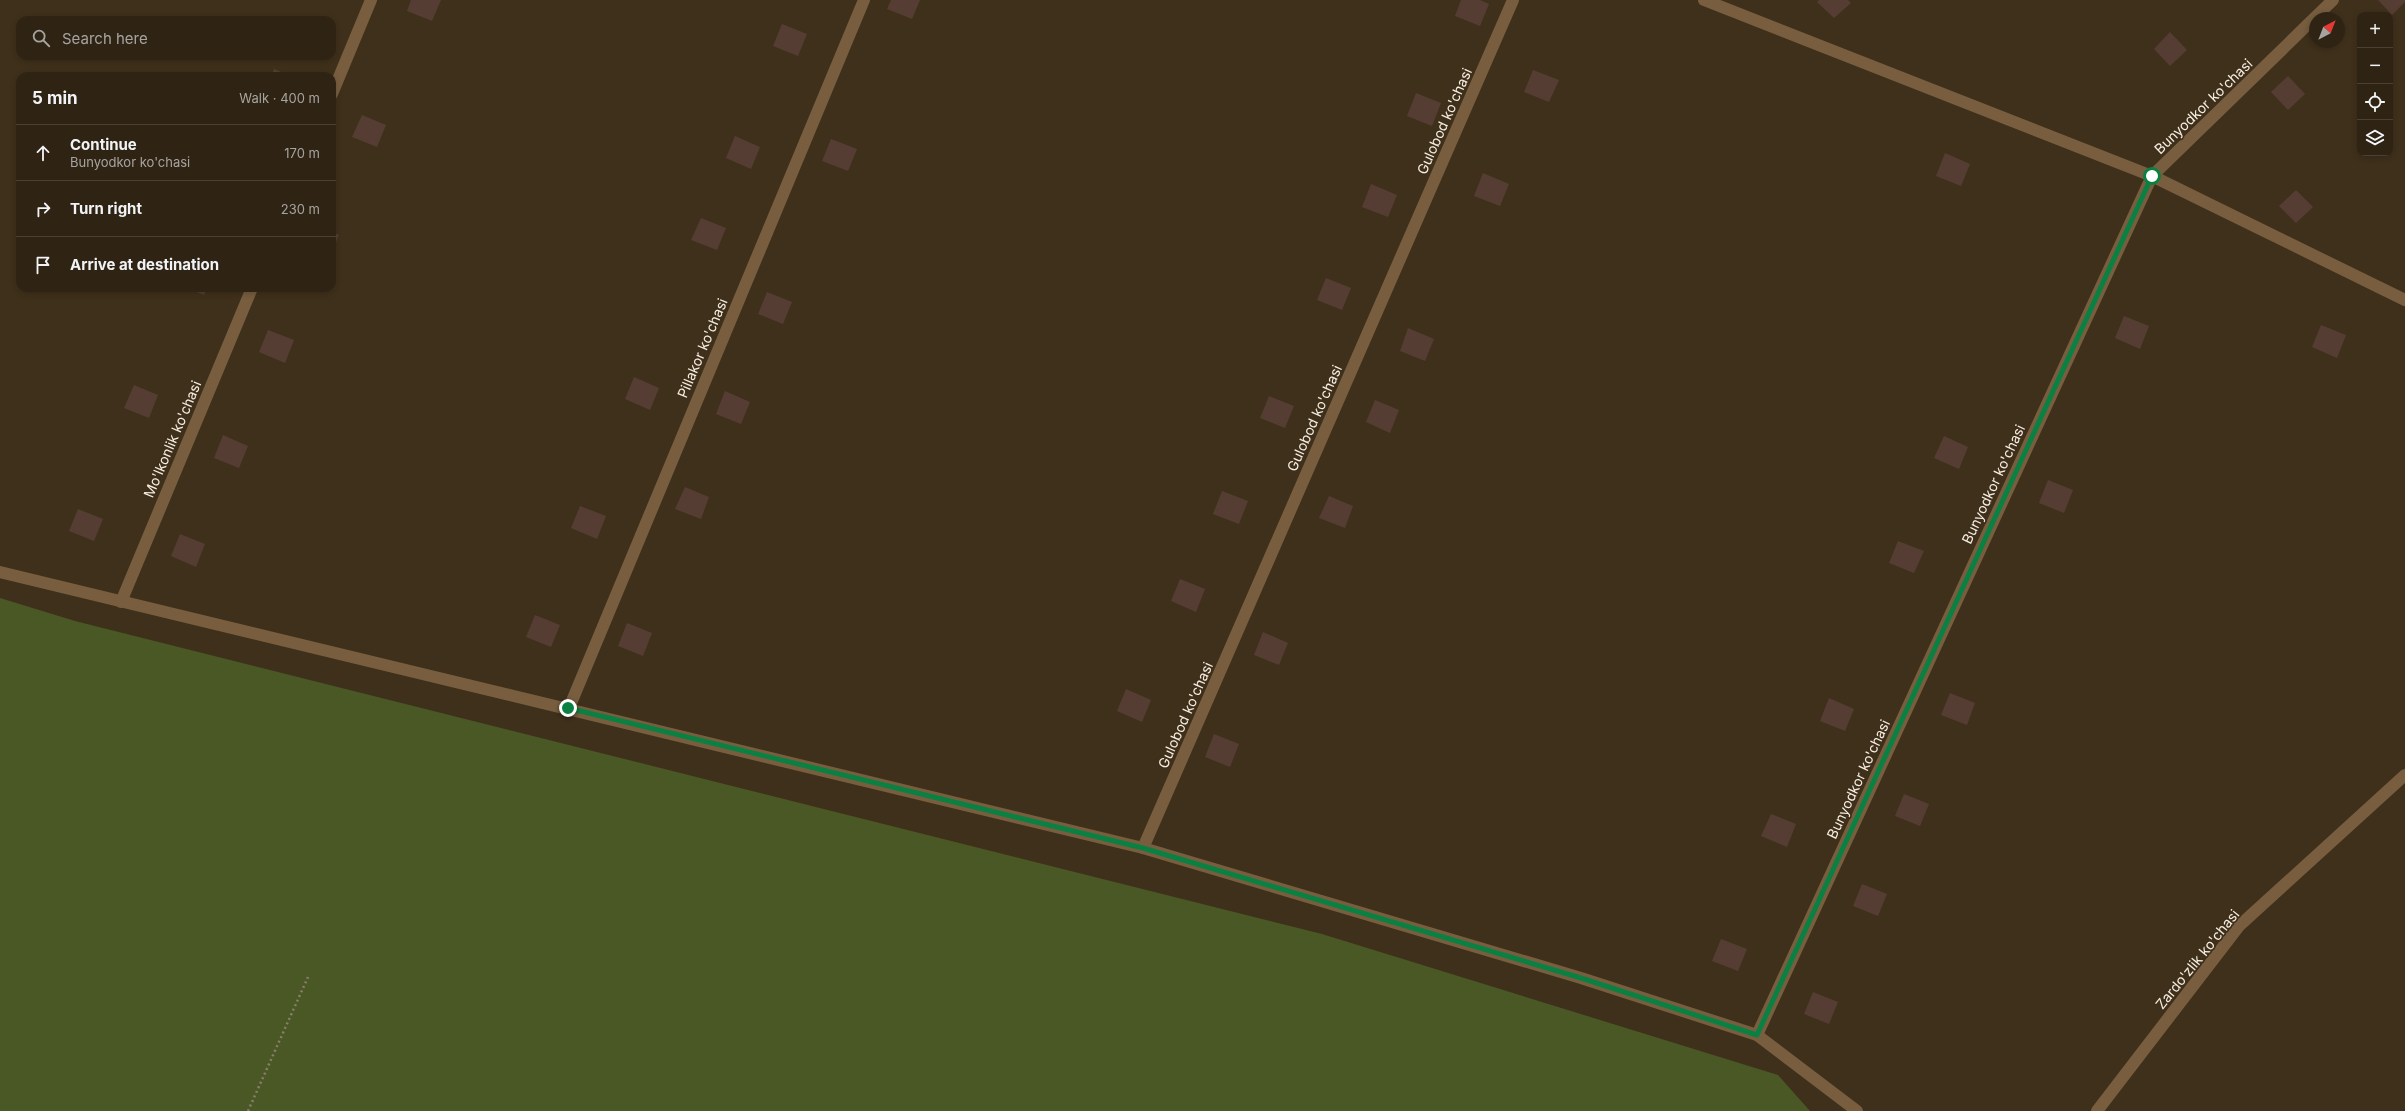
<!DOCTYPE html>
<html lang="en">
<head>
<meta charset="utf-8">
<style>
  body { margin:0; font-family:Inter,sans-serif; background:#3b3022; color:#f1f3f6 }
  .controls { position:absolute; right:12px; top:12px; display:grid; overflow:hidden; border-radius:8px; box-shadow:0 2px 6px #0003 }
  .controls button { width:36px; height:36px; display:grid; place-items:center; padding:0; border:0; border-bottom:1px solid #4a4134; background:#2f2414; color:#f1f3f6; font:20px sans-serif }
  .compass { position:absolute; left:2309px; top:12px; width:36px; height:36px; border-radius:50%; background:#2f2414; box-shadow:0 2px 6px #0003; rotate:42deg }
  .stop { position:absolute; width:12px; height:12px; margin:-9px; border:3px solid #0b8043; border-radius:50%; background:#fff }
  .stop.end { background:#0b8043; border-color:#fff; box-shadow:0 1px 4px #0008 }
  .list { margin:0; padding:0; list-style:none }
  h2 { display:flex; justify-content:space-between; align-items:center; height:52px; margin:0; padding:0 16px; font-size:17px }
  h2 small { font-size:13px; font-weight:400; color:#a7a4a0 }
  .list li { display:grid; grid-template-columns:26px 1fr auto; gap:12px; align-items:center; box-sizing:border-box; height:56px; padding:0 16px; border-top:1px solid #4a4134 }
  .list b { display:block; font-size:15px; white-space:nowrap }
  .list p { margin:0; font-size:13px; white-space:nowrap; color:#a7a4a0 }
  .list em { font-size:13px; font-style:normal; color:#a7a4a0 }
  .icon { flex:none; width:22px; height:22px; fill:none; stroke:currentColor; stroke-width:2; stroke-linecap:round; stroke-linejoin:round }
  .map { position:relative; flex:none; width:2405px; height:1111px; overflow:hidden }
  .search { position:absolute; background:#2f2414; box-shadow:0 2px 6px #0003; left:16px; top:16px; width:320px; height:44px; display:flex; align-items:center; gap:10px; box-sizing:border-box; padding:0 14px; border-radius:12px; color:#a7a4a0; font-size:15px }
  .panel { position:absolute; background:#2f2414; box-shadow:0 2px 6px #0003; left:16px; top:72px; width:320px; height:220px; border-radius:12px }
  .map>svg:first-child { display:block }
  .green { fill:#4a5825 }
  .building { fill:#563d33 }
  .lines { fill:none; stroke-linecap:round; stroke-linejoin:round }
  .path { stroke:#897d6b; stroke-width:2.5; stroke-dasharray:2 3; stroke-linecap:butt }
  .minor { stroke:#785e3f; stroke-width:12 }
  .route { stroke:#0b8043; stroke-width:5 }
  .labels { text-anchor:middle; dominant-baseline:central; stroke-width:3.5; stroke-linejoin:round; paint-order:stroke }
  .street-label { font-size:14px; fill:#f7eee1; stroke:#3f301b }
</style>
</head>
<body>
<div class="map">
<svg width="2405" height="1111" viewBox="0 0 2405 1111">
  <rect width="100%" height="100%" fill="#3f301b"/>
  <!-- green -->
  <path class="green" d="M 0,598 L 75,621 L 1322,934 L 1778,1075 L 1810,1111 L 0,1111 Z"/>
  <!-- building -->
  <g class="building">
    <path d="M 411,0 L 441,0 L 432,21 L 407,11 Z"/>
    <path d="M 891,0 L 920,0 L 912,19 L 887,9 Z"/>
    <path d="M 1461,0 L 1480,0 L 1489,4 L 1480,26 L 1455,16 Z"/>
    <path d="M 1819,0 L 1848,0 L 1851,3 L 1834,18 L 1817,2 Z"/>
    <path d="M 2378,0 L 2405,0 L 2405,2 L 2392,15 Z"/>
    <path d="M 782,24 L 807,34 L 798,56 L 773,46 Z"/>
    <path d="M 2170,32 L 2187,50 L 2170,66 L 2154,49 Z"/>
    <path d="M 274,69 L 291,76 L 271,76 Z"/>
    <path d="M 1533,70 L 1559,80 L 1549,102 L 1524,92 Z"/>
    <path d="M 2288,76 L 2305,94 L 2288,110 L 2271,92 Z"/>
    <path d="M 1416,93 L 1441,103 L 1432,126 L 1407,116 Z"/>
    <path d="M 362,115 L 386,125 L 377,147 L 352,137 Z"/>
    <path d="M 735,136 L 760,147 L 751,169 L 726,158 Z"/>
    <path d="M 831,139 L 857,149 L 848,171 L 822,161 Z"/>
    <path d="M 1945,153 L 1970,164 L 1961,186 L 1936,176 Z"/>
    <path d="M 1483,173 L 1509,184 L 1500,206 L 1474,196 Z"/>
    <path d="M 1371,184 L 1397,195 L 1388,217 L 1362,207 Z"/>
    <path d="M 2296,190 L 2313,207 L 2296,223 L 2279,206 Z"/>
    <path d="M 701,218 L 726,228 L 717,250 L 691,240 Z"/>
    <path d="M 332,232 L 339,235 L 332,251 Z"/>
    <path d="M 1326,278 L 1351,288 L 1342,310 L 1317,300 Z"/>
    <path d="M 187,288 L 207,288 L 204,295 Z"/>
    <path d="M 767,292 L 792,302 L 783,324 L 758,314 Z"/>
    <path d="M 2124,316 L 2149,326 L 2140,349 L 2115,338 Z"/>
    <path d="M 2321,325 L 2346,335 L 2337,358 L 2312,347 Z"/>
    <path d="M 1408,328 L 1434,339 L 1425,361 L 1400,351 Z"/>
    <path d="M 268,330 L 294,340 L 285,363 L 259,352 Z"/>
    <path d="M 634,377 L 659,388 L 650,410 L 625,399 Z"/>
    <path d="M 134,385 L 158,395 L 149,418 L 124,408 Z"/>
    <path d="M 725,391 L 750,402 L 741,424 L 716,414 Z"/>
    <path d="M 1269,396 L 1294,406 L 1285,428 L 1260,418 Z"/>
    <path d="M 1375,400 L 1399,410 L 1390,433 L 1366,422 Z"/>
    <path d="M 223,435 L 248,446 L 239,468 L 214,458 Z"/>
    <path d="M 1944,436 L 1968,447 L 1959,469 L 1934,458 Z"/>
    <path d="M 2048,480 L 2073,490 L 2064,513 L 2039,503 Z"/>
    <path d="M 685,487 L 709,497 L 701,519 L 675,509 Z"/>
    <path d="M 1222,491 L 1248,501 L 1239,524 L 1213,514 Z"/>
    <path d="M 1329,496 L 1353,506 L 1345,528 L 1319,518 Z"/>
    <path d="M 580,506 L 606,516 L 597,539 L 571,528 Z"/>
    <path d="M 78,509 L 103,519 L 94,541 L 69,531 Z"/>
    <path d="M 180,534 L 205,544 L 196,567 L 171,556 Z"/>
    <path d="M 1898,541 L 1924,551 L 1914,573 L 1889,563 Z"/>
    <path d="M 1180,579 L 1205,589 L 1196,612 L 1171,601 Z"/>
    <path d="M 535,615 L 560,625 L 551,647 L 526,637 Z"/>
    <path d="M 627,623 L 652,633 L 643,656 L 618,646 Z"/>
    <path d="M 1263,632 L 1288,643 L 1279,665 L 1254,655 Z"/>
    <path d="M 1126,689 L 1151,700 L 1142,722 L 1117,711 Z"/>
    <path d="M 1950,693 L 1975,703 L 1967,725 L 1941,715 Z"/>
    <path d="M 1829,698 L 1854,709 L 1845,731 L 1820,721 Z"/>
    <path d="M 1214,734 L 1239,744 L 1230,767 L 1205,757 Z"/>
    <path d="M 1904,794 L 1929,804 L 1920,826 L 1895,816 Z"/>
    <path d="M 1771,814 L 1796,824 L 1787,847 L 1761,836 Z"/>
    <path d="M 1862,884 L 1887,894 L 1878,916 L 1853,906 Z"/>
    <path d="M 1721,939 L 1747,949 L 1738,971 L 1712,961 Z"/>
    <path d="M 1813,992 L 1838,1002 L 1829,1024 L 1804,1014 Z"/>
  </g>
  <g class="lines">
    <!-- path -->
    <path class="path" d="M 248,1111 L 308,977"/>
    <!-- minor -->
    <g class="minor">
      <path d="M 1704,0 L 2152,176 L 2405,300"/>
      <path d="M 332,94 L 371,0"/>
      <path d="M 0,572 L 1143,848 L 1581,978 L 1757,1035 L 1857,1111"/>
      <path d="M 121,602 L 252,288"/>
      <path d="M 569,708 L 864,0"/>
      <path d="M 1143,848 L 1513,0"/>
      <path d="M 1757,1035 L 2152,176 L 2333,0"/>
      <path d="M 2097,1111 L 2239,926 L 2405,775"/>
    </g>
  </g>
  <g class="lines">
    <!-- route -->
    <path class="route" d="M 568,708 L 1143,848 L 1581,978 L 1757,1035 L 2152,176"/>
  </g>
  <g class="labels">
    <!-- street labels -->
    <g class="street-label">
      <text transform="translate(2203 106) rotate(-44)">Bunyodkor ko'chasi</text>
      <text transform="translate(1444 121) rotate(-66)">Gulobod ko'chasi</text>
      <text transform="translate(702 348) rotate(-67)">Pillakor ko'chasi</text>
      <text transform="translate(1314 418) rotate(-66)">Gulobod ko'chasi</text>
      <text transform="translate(172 439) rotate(-67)">Mo'lkonlik ko'chasi</text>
      <text transform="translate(1993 484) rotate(-65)">Bunyodkor ko'chasi</text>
      <text transform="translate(1185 715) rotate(-66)">Gulobod ko'chasi</text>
      <text transform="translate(1858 779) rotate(-65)">Bunyodkor ko'chasi</text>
      <text transform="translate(2197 959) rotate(-51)">Zardo'zlik ko'chasi</text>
    </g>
  </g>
</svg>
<div class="controls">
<button>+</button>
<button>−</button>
<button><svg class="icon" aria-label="locate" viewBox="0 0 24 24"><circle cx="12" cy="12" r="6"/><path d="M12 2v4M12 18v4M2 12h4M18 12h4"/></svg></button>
<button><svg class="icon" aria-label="layers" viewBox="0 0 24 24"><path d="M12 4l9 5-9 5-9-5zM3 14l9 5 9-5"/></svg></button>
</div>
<svg class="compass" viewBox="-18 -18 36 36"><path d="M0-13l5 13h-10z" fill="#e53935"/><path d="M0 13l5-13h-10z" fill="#a7a4a0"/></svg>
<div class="stop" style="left:2152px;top:176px"></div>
<div class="stop end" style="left:568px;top:708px"></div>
<div class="search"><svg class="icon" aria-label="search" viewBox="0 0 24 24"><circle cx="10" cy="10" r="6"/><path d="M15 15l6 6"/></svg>Search here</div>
<section class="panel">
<h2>5 min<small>Walk · 400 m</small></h2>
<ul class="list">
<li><svg class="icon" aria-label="ahead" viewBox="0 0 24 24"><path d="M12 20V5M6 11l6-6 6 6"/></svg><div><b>Continue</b><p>Bunyodkor ko'chasi</p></div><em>170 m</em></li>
<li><svg class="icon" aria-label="right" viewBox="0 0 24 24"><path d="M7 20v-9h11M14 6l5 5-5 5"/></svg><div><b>Turn right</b></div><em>230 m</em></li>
<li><svg class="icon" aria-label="arrive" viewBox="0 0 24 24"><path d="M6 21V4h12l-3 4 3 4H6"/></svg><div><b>Arrive at destination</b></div></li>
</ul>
</section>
</div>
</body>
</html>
